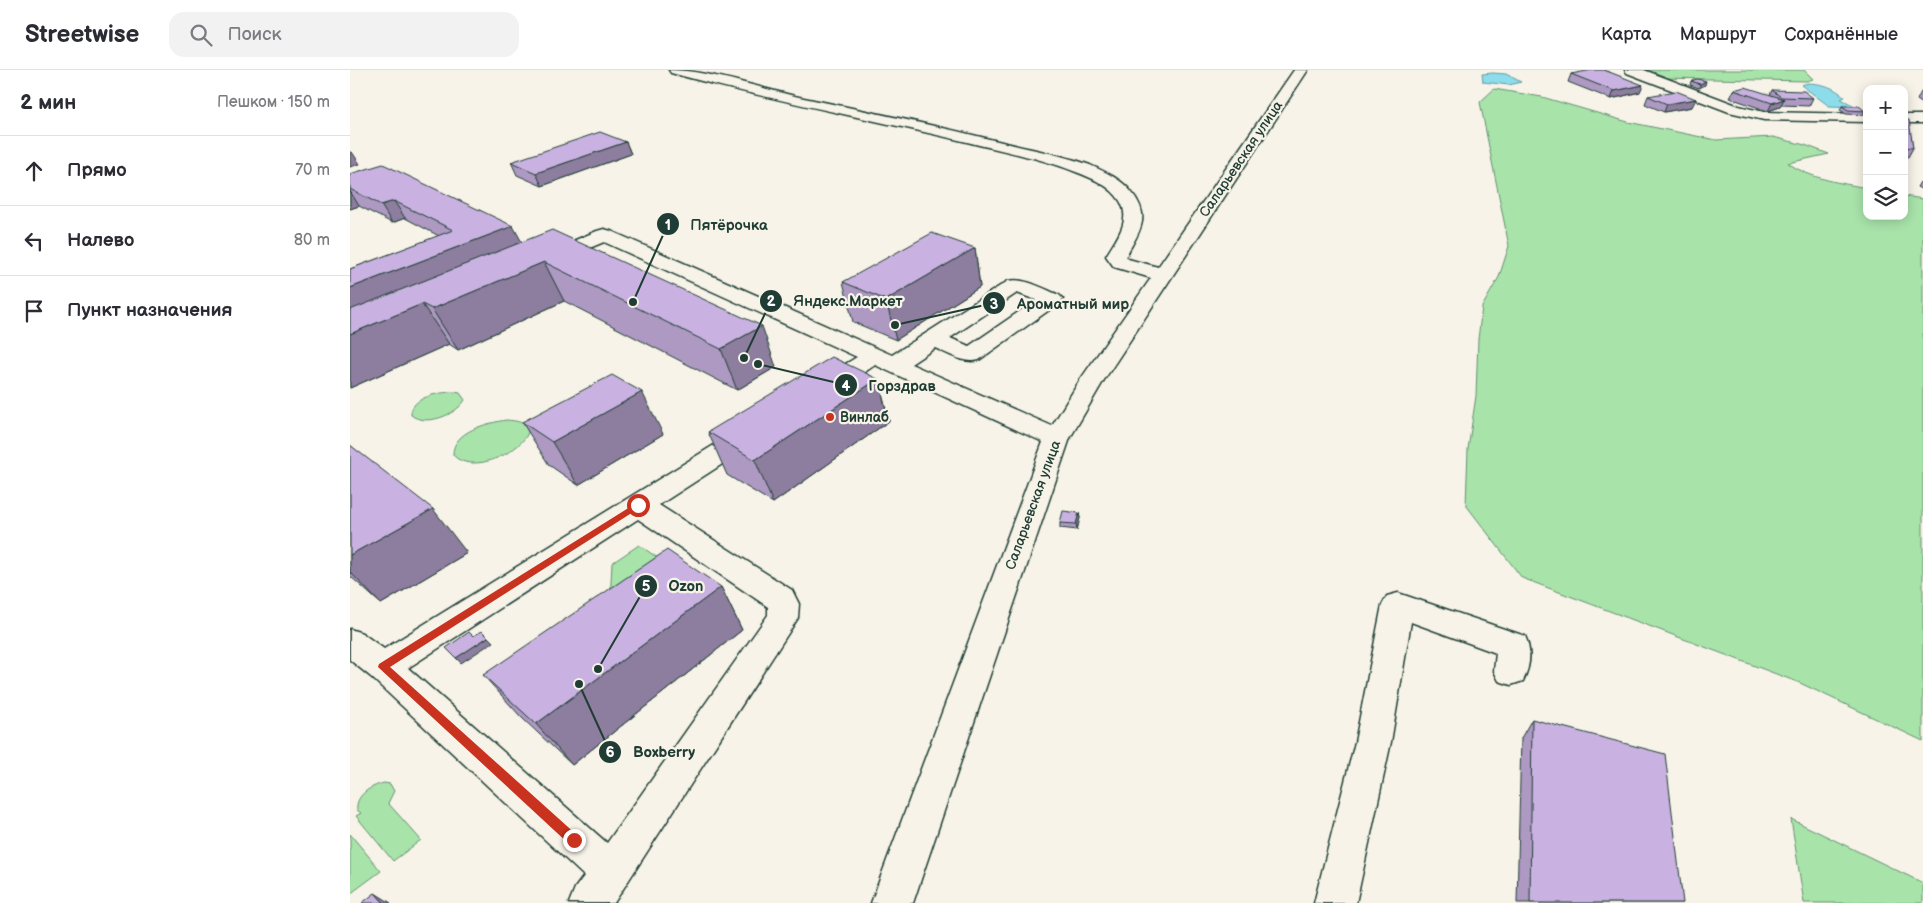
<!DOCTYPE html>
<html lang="ru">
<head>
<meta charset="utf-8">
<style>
  body { margin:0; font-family:"Balsamiq Sans",sans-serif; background:#f2f2f3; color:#2b2b33 }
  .controls { position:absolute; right:15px; top:15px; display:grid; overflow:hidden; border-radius:10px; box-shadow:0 2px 12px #0003 }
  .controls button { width:45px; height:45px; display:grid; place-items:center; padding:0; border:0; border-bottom:1px solid #e1e1e2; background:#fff; color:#2b2b33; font:25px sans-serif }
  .stop { position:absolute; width:15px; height:15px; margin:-11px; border:4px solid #c8321e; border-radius:50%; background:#fff }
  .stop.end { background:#c8321e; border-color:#fff; box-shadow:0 1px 5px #0008 }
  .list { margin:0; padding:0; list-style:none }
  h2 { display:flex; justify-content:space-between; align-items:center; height:65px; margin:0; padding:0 20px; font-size:21px }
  h2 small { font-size:16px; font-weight:400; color:#7c7c81 }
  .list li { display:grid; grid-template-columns:32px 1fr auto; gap:15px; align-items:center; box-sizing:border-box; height:70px; padding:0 20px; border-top:1px solid #e1e1e2 }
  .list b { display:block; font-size:19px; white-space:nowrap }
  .list em { font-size:16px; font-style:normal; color:#7c7c81 }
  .icon { flex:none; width:28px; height:28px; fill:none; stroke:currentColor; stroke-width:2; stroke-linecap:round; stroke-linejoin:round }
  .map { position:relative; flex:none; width:1573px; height:833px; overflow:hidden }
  header { display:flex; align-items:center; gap:30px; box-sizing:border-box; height:70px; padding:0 25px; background:#fff; border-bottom:1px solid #e1e1e2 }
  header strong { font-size:24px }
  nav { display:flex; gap:28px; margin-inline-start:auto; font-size:18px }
  .search { width:350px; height:45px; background:#f2f2f3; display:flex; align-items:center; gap:12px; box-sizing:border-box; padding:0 18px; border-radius:15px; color:#7c7c81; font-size:19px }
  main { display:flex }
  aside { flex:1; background:#fff }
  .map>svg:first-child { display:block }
  .green { fill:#a8e3aa; stroke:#64906f }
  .water { fill:#8ddceb; stroke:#619ca2 }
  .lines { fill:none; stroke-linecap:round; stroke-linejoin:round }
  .minor-casing { stroke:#1f3d34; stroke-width:3 }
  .minor { fill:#f7f3e8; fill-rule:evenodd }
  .wall { fill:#ad99c2; stroke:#1f3d34 }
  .shaded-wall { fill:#8d7d9e; stroke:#1f3d34 }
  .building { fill:#c9b2e1; stroke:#1f3d34 }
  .route { fill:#c8321e }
  .poi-dot { fill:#c8321e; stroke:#f7f3e8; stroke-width:2 }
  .labels { text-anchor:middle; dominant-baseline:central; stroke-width:4.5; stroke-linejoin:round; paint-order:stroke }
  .street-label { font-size:14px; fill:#1f3d34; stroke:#f7f3e8 }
  .poi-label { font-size:14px; font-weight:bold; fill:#1f3d34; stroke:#f7f3e8; text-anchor:start }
  .leader { fill:none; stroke:#1f3d34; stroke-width:2 }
  .callout-dot { fill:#1f3d34; stroke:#f7f3e8; stroke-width:2 }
  .mark-label { font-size:15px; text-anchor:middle; font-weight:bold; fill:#fff }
  .callout-label { font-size:15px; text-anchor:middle; font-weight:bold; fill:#1f3d34; stroke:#f7f3e8; stroke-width:4.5; stroke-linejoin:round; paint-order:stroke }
</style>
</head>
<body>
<header>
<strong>Streetwise</strong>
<div class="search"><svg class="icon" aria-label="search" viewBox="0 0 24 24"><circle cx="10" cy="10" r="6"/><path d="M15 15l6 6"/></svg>Поиск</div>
<nav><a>Карта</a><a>Маршрут</a><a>Сохранённые</a></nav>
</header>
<main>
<aside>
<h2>2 мин<small>Пешком · 150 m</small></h2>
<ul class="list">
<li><svg class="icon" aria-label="ahead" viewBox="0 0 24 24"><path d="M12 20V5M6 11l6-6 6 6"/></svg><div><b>Прямо</b></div><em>70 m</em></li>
<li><svg class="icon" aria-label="left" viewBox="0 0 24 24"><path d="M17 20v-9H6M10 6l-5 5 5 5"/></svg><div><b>Налево</b></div><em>80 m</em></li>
<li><svg class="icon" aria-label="arrive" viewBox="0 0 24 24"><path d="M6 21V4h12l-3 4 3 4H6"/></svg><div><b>Пункт назначения</b></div></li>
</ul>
</aside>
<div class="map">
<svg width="1573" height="833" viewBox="0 0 1573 833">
  <rect width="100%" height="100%" fill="#f7f3e8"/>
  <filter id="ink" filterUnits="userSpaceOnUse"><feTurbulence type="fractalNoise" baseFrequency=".02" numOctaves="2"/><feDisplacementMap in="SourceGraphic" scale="10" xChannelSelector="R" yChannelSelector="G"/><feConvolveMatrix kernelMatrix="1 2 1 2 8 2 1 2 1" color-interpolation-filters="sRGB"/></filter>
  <g filter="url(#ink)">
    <!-- green -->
    <g class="green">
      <path d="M 1289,0 L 1454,0 L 1463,9 L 1457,11 L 1313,8 Z"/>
      <path d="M 1144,19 L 1192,27 L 1278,52 L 1366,70 L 1423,67 L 1455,75 L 1479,84 L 1438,93 C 1460,109 1491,113 1517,118 L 1517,146 L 1554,146 L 1554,126 L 1573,129 L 1573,671 L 1450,613 L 1172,508 L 1116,435 L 1118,379 L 1126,326 L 1128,269 L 1132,237 L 1149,207 L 1159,176 L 1130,32 Z"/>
      <path d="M 104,322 L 110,323 L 115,330 C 106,345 76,357 61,345 C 60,327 90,322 104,322 Z"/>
      <path d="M 156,350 C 166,351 177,351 178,363 C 168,384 121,405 103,385 C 102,361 138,353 156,350 Z"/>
      <path d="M 289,475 L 315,493 L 260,531 L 262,493 Z"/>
      <path d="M 34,713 L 40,714 L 44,721 L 38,733 L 71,770 L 43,791 L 6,746 L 11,743 L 7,740 C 5,725 21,716 34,713 Z"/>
      <path d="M 1441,749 L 1573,813 L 1573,833 L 1454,833 Z"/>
      <path d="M 0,764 L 31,801 L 0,824 Z"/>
    </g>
    <!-- water -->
    <g class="water">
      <path d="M 1143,3 L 1156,4 L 1171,12 L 1159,15 L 1133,12 L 1132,4 Z"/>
      <path d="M 1458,13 C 1475,14 1483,17 1495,27 L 1491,29 L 1507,37 L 1479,36 L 1451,15 Z"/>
    </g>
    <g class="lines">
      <!-- minor casing -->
      <g class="minor-casing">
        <g id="minor">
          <path d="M 319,0 C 359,0 408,18 449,27 C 518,41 587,56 656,73 C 684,80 713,85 740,95 C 756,102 773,110 783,124 C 802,149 788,163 776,186 L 778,189 L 808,197 L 944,0 L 958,0 L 754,310 L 720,368 L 563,833 L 521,833 L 693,372 L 525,295 C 508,306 485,328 464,323 L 461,318 L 464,313 L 507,287 L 254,172 L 206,192 L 199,194 L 192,192 L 189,188 L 192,184 L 247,161 L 254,159 L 261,161 L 542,285 L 658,211 C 674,207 694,219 709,225 L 713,229 L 709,233 L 629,290 C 614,294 599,284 585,278 L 561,294 L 702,356 L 730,310 L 801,208 L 764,197 L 756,186 C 766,169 782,151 770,131 C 761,116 742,108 726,102 C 691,88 653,81 617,72 C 518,48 419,30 321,3 ZM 667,223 L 686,230 L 619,276 L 600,268 Z"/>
          <path d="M 1275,0 L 1294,0 L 1389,36 L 1414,42 L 1517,44 L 1517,52 L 1414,50 L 1379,42 L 1277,3 Z"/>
          <rect x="1554" y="45" width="19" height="8"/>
          <path d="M 399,357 L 408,359 L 412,365 L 408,371 L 309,435 L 442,520 L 449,534 L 448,548 L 264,833 L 219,833 L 225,818 L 234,806 L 21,607 L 0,590 L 0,559 L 12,563 L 34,579 L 390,359 ZM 288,449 L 418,537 L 418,545 L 257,773 L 58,598 Z"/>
          <path d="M 1048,523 L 1175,566 C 1182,581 1180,597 1173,611 L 1161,615 L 1149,611 L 1144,601 L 1146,583 L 1061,552 L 1041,672 L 1006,833 L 964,833 L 1005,672 L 1032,535 L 1037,526 Z"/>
        </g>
      </g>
      <!-- minor -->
      <use href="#minor" class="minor"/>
    </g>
    <!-- wall -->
    <g class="wall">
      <path d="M 1221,4 L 1290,22 L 1261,29 L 1218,12 Z"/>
      <path d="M 1341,11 L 1355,15 L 1349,18 L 1340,15 Z"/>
      <path d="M 1384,20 L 1420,25 L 1422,20 L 1463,28 L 1459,36 L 1431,35 L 1430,37 L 1418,41 L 1380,28 Z"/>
      <path d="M 1571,22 L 1573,22 L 1573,34 L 1567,30 Z"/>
      <path d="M 1298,26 L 1342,37 L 1314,42 L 1295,34 Z"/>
      <path d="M 1492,36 L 1515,41 L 1513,45 L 1496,44 L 1490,40 Z"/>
      <path d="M 1554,49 L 1563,78 L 1558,87 L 1554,86 Z"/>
      <path d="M 276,72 L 281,84 L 192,116 L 167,105 L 161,92 Z"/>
      <path d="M 0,104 L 172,172 L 426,297 L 387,320 L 214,231 L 108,280 L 99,274 L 0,318 L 0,199 L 89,166 L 55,148 L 42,153 L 9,136 L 0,139 Z"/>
      <path d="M 1570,112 L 1573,112 L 1573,120 L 1567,117 Z"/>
      <path d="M 625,178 L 630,217 L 546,270 L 503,252 L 493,212 Z"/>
      <path d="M 528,309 L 539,351 L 423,433 L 377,405 L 358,362 Z"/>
      <path d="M 172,352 L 313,364 L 228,415 L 199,395 Z"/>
      <path d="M 0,375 L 117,483 L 31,534 L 0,506 Z"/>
      <path d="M 729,443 L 730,448 L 727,460 L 710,458 L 710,453 Z"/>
      <path d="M 371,517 L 392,560 L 222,695 L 171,647 L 133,605 Z"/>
      <path d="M 1182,649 L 1333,833 L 1167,833 L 1171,668 Z"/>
    </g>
    <!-- shaded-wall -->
    <g class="shaded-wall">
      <path d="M 1356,11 L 1355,15 L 1349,18 L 1350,14 Z"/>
      <path d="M 1293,15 L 1290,22 L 1261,29 L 1264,21 Z"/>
      <path d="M 1346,29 L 1342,37 L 1314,42 L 1317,34 Z"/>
      <path d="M 1434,29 L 1430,37 L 1418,41 L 1422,33 Z"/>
      <path d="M 276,72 L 281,84 L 192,116 L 186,103 Z"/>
      <path d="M 0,82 L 2,82 L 10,94 L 0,97 Z"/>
      <path d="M 0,121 L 9,136 L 0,139 Z"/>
      <path d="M 44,131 L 55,148 L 42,153 L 31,135 Z"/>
      <path d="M 163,156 L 173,174 L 0,242 L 0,218 Z"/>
      <path d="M 625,178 L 630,217 L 546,270 L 536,230 Z"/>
      <path d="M 194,192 L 214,231 L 108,280 L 82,239 Z"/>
      <path d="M 72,234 L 99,274 L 0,318 L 0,264 Z"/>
      <path d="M 412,256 L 426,297 L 387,320 L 371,279 Z"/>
      <path d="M 528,309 L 539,351 L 423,433 L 405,390 Z"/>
      <path d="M 292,322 L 313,364 L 228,415 L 202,372 Z"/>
      <path d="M 83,439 L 117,483 L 31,534 L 0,502 L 0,485 Z"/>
      <path d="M 729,443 L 730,448 L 727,460 L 726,454 Z"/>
      <path d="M 371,517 L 392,560 L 222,695 L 186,654 Z"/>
      <path d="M 138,567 L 143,572 L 111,593 L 106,588 Z"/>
      <path d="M 25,823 L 41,833 L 34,833 Z"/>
    </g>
    <!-- building -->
    <g class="building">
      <path d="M 1242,0 L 1254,0 L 1293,15 L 1264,21 L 1221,4 Z"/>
      <path d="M 1347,9 L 1356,11 L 1350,14 L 1341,11 Z"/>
      <path d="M 1395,17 L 1434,29 L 1422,33 L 1384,20 Z"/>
      <path d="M 1422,20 L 1454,21 L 1463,28 L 1431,27 Z"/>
      <path d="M 1326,21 L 1346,29 L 1317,34 L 1298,26 Z"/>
      <path d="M 1492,36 L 1509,36 L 1515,41 L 1498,40 Z"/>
      <path d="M 1554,49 L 1559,50 L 1563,78 L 1554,77 Z"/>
      <path d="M 250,62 L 276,72 L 186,103 L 161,92 Z"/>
      <path d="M 33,94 L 163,156 L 0,218 L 0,199 L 103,160 L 44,131 L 31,135 L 0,119 L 0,104 Z"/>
      <path d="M 202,160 L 412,256 L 371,279 L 194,192 L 82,239 L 72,234 L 0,264 L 0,240 Z"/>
      <path d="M 582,163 L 625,178 L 536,230 L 493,212 Z"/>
      <path d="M 482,287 L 528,309 L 405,390 L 358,362 Z"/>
      <path d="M 262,305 L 292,322 L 202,372 L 172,352 Z"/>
      <path d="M 0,375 L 83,439 L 0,485 Z"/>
      <path d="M 713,441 L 729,443 L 726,454 L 710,453 Z"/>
      <path d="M 317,480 L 371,517 L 186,654 L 133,605 Z"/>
      <path d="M 132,561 L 138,567 L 106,588 L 96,578 L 119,562 L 123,566 Z"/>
      <path d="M 1182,649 L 1315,684 L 1333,833 L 1180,833 Z"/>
      <path d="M 25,823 L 34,833 L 12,833 Z"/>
    </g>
  </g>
  <!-- route -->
  <path class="route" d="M 288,432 L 291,433 L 291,437 L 40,597 L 228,766 L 229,770 L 228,774 L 224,776 L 219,774 L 28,597 L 29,594 Z"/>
  <!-- markers -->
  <circle class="poi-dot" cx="480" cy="347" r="5"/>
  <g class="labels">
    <!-- street labels -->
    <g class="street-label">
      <text transform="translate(891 89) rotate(-56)">Саларьевская улица</text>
      <text transform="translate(683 435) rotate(-70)">Саларьевская улица</text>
    </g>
    <!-- poi labels -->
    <g class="poi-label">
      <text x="490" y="347">Винлаб</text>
    </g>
  </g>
  <!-- callouts -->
  <path class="leader" d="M283 232L318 154M394 288L421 231M545 255L644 233M408 294L496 315M248 599L296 516M229 614L260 682"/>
  <g class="callout-dot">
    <circle cx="283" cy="232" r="5"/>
    <circle cx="394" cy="288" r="5"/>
    <circle cx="545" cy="255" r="5"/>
    <circle cx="408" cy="294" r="5"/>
    <circle cx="248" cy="599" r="5"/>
    <circle cx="229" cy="614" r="5"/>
    <circle cx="318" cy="154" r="12"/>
    <circle cx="421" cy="231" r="12"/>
    <circle cx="644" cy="233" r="12"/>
    <circle cx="496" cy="315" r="12"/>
    <circle cx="296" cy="516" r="12"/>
    <circle cx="260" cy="682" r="12"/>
  </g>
  <g class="mark-label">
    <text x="318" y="160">1</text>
    <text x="421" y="236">2</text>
    <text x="644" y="239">3</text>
    <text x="496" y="321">4</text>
    <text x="296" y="521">5</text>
    <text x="260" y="687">6</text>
  </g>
  <g class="callout-label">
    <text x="379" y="160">Пятёрочка</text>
    <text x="498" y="236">Яндекс.Маркет</text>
    <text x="723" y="239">Ароматный мир</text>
    <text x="552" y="321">Горздрав</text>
    <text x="336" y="521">Ozon</text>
    <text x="314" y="687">Boxberry</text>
  </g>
</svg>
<div class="controls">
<button>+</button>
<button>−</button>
<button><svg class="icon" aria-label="layers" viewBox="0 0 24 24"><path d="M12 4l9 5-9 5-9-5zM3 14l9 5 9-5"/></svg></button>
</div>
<div class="stop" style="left:288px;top:435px"></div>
<div class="stop end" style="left:224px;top:770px"></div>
</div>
</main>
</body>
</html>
